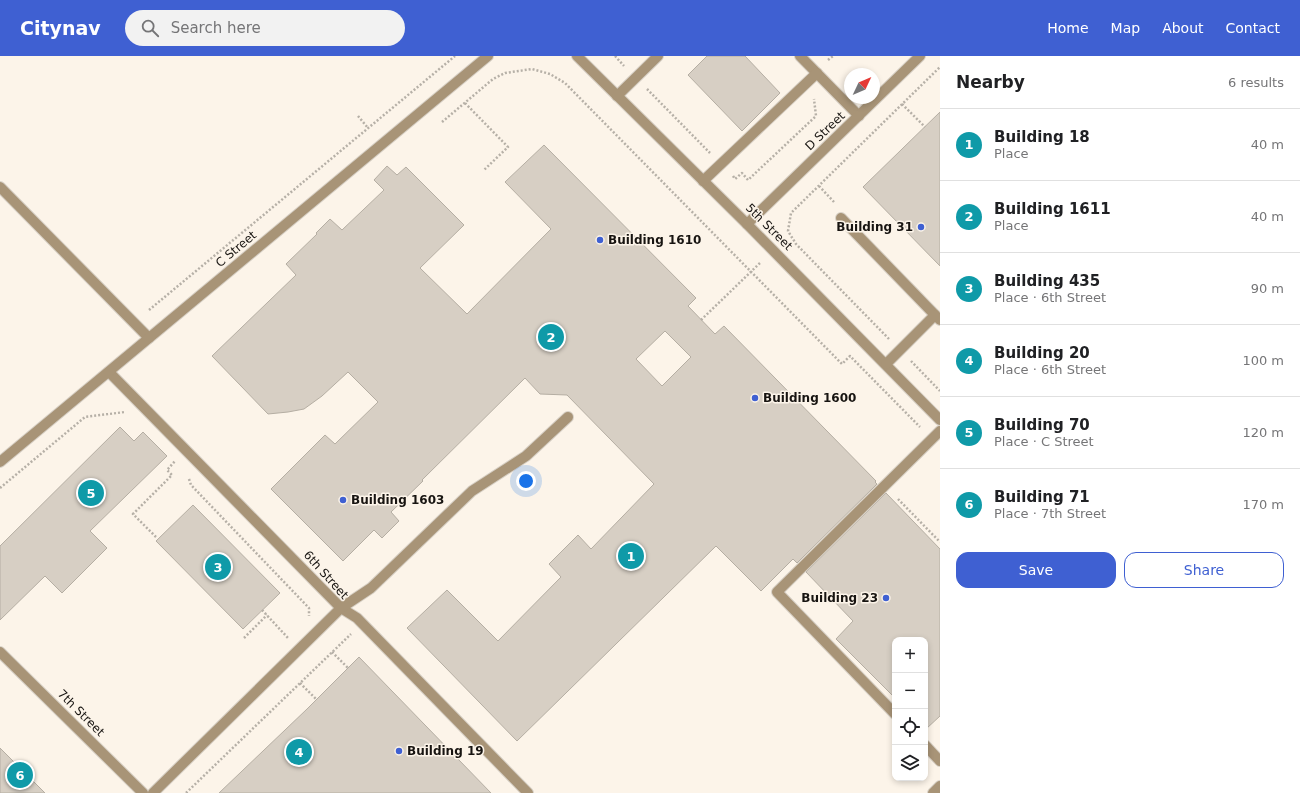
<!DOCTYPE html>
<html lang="en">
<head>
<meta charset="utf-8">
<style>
  body { margin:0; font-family:"DejaVu Sans",sans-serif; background:#f2f2f2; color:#202124 }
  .controls { position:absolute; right:12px; bottom:12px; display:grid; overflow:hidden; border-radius:8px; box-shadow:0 2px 6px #0003 }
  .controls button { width:36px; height:36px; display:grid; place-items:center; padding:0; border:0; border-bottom:1px solid #e0e0e0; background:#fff; color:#202124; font:20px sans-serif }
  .compass { position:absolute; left:844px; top:12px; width:36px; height:36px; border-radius:50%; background:#fff; box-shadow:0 2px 6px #0003; rotate:46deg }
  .you { position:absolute; left:526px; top:425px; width:14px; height:14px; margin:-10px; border:3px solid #fff; border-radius:50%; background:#1a73e8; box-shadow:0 0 0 6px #1a73e833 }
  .badge { display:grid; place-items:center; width:26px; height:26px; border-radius:50%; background:#3f60d2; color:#fff; font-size:13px; font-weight:700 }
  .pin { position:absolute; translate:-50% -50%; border:2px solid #fff; box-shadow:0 1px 4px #0006 }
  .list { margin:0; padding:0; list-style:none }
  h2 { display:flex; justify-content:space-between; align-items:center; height:52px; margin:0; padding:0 16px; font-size:17px }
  h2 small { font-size:13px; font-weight:400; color:#757577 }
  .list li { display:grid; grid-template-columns:26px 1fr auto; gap:12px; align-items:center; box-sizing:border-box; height:72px; padding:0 16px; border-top:1px solid #e0e0e0 }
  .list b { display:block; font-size:15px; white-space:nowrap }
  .list p { margin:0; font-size:13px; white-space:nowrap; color:#757577 }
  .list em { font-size:13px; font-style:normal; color:#757577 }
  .actions { display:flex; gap:8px; padding:12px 16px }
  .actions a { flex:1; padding:9px 0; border:1px solid #3f60d2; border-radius:12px; text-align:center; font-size:14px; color:#3f60d2 }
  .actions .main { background:#3f60d2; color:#fff }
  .icon { flex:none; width:22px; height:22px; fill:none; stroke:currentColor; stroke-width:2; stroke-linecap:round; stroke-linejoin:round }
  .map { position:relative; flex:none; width:940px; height:737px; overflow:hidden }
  header { display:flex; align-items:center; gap:24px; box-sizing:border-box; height:56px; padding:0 20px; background:#3f60d2; color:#fff }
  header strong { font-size:19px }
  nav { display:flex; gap:22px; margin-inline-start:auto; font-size:14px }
  .search { width:280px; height:36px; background:#f2f2f2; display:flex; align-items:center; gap:10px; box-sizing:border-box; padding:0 14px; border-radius:22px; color:#757577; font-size:15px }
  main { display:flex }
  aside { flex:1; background:#fff }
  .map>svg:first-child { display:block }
  .building { fill:#d7cfc4; stroke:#b5aea3; fill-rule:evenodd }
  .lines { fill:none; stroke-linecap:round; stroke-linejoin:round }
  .minor-casing { stroke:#d7d0c6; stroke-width:12 }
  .path { stroke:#b6b0a7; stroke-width:2.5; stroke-dasharray:2 2; stroke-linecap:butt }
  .minor { stroke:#a89477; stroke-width:10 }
  .poi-dot { fill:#3f60d2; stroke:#fcf4e9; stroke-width:1.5 }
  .labels { text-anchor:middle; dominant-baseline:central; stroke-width:3; stroke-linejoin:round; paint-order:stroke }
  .street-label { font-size:12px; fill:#171411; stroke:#fcf4e9 }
  .poi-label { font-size:12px; font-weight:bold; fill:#171411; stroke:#fcf4e9; text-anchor:start }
</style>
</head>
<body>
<header>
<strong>Citynav</strong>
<div class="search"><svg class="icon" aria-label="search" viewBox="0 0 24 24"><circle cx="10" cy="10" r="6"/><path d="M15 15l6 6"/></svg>Search here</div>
<nav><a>Home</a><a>Map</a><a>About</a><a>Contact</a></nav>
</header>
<main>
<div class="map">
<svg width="940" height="737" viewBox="0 0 940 737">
  <rect width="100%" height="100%" fill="#fcf4e9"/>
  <!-- building -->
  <g class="building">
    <path d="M 707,0 L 745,0 L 780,37 L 742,75 L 688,19 Z"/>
    <path d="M 940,56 L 940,210 L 863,131 Z"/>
    <path d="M 544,89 L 696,242 L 688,250 L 715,278 L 724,270 L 876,425 L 875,426 L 877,428 L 797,507 L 793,503 L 761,535 L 716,490 L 517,685 L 407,572 L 447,534 L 498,585 L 561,521 L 549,508 L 578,479 L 591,493 L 654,428 L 567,339 L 540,338 L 525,322 L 422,424 L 423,425 L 391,456 L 399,465 L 382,482 L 374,474 L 343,505 L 271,433 L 325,379 L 335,388 L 378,346 L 348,316 L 322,340 L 304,353 L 288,356 L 268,358 L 212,300 L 296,219 L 286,208 L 317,178 L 316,177 L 330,163 L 342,174 L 384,134 L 374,124 L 387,110 L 397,119 L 406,111 L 464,169 L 420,212 L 467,258 L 551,173 L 505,126 ZM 665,275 L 691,301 L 662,330 L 636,303 Z"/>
    <path d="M 120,371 L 134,385 L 143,376 L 167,400 L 90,475 L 107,492 L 62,537 L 45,520 L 0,564 L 0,490 Z"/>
    <path d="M 886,437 L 940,493 L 940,660 L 926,673 L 925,672 L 925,584 L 895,584 L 895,642 L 836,583 L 853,565 L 806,516 Z"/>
    <path d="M 193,449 L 280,537 L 243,573 L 156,485 Z"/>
    <path d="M 359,601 L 491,737 L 219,737 L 307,653 Z"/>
    <path d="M 0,692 L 45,737 L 0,737 Z"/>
  </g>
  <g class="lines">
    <!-- minor casing -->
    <g class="minor-casing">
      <g id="minor">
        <path d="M 577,0 L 747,168 L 940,364"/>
        <path d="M 800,0 L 859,60"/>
        <path d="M 617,40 L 658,0"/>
        <path d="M 703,125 L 817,17"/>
        <path d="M 0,131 L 149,282"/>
        <path d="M 841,162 L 935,259"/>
        <path d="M 747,168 L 920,0"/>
        <path d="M 886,308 L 935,259 L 940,264"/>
        <path d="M 109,316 L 341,552 L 357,562 L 528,737"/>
        <path d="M 0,406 L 488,0"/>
        <path d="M 0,596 L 143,737"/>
        <path d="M 895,658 L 777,536 L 940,375"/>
        <path d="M 925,689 L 940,705"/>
        <path d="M 153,737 L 341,552 L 371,532 L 472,435 L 526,400 L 568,361"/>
        <path d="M 933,737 L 940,730"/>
      </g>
    </g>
    <!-- path -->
    <g class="path">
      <path d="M 615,0 L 624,10"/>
      <path d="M 828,4 L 833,0"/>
      <path d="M 647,33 L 710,97"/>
      <path d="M 465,47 L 508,91 L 484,114"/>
      <path d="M 902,48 L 925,71"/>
      <path d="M 358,60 L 368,72"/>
      <path d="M 442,66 L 493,23 L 505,17 L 532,13 L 550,18 L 565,27 L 842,308 L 850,300 L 920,371"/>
      <path d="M 733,120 L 735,123 L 742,117 L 748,124 L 816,60 L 814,43"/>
      <path d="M 819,130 L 834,146"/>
      <path d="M 149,254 L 455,0"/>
      <path d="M 701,264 L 761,206"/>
      <path d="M 889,283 L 796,188 L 788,175 L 791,157 L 940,11"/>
      <path d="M 911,305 L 940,335"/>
      <path d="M 189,423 L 191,429 L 309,552 L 309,560"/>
      <path d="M 0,432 L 85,361 L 125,356"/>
      <path d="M 898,443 L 940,486"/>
      <path d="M 156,481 L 133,458 L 172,419 L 167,414 L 175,405"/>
      <path d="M 262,554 L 288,582"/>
      <path d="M 244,582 L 267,559"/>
      <path d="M 332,596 L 348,612"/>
      <path d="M 300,627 L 316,643"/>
      <path d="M 186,737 L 351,578"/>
    </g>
    <!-- minor -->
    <use href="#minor" class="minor"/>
  </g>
  <!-- markers -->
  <g class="poi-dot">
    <circle cx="921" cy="171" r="4"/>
    <circle cx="600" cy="184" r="4"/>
    <circle cx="755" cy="342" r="4"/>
    <circle cx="343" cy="444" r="4"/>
    <circle cx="886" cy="542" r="4"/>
    <circle cx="399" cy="695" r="4"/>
  </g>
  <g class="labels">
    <!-- street labels -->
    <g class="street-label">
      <text transform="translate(825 75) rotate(-44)">D Street</text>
      <text transform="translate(769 171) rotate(45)">5th Street</text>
      <text transform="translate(236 193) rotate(-40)">C Street</text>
      <text transform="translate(326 519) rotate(48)">6th Street</text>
      <text transform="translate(81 657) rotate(45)">7th Street</text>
    </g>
    <!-- poi labels -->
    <g class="poi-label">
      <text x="913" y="171" text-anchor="end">Building 31</text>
      <text x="608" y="184">Building 1610</text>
      <text x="763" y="342">Building 1600</text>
      <text x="351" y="444">Building 1603</text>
      <text x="878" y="542" text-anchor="end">Building 23</text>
      <text x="407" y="695">Building 19</text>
    </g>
  </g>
</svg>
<div class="controls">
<button>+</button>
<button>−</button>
<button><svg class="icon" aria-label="locate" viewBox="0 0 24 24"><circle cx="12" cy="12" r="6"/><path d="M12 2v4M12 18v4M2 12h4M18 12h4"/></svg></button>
<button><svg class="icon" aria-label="layers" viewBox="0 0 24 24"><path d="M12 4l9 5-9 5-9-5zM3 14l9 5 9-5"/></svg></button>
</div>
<svg class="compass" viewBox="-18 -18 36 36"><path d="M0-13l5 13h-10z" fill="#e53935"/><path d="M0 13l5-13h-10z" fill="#757577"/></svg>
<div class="you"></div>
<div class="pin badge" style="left:631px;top:500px;background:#0f9aa8">1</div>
<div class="pin badge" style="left:551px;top:281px;background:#0f9aa8">2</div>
<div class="pin badge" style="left:218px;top:511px;background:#0f9aa8">3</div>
<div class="pin badge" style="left:299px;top:696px;background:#0f9aa8">4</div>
<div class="pin badge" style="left:91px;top:437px;background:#0f9aa8">5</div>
<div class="pin badge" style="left:20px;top:719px;background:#0f9aa8">6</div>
</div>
<aside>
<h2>Nearby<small>6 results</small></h2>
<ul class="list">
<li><span class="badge" style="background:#0f9aa8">1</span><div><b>Building 18</b><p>Place</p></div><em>40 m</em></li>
<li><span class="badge" style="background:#0f9aa8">2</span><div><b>Building 1611</b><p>Place</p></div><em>40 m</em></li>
<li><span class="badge" style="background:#0f9aa8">3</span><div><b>Building 435</b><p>Place · 6th Street</p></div><em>90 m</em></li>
<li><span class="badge" style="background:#0f9aa8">4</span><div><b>Building 20</b><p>Place · 6th Street</p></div><em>100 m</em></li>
<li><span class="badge" style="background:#0f9aa8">5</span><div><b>Building 70</b><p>Place · C Street</p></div><em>120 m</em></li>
<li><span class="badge" style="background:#0f9aa8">6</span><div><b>Building 71</b><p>Place · 7th Street</p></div><em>170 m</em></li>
</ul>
<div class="actions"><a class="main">Save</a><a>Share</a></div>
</aside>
</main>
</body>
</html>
